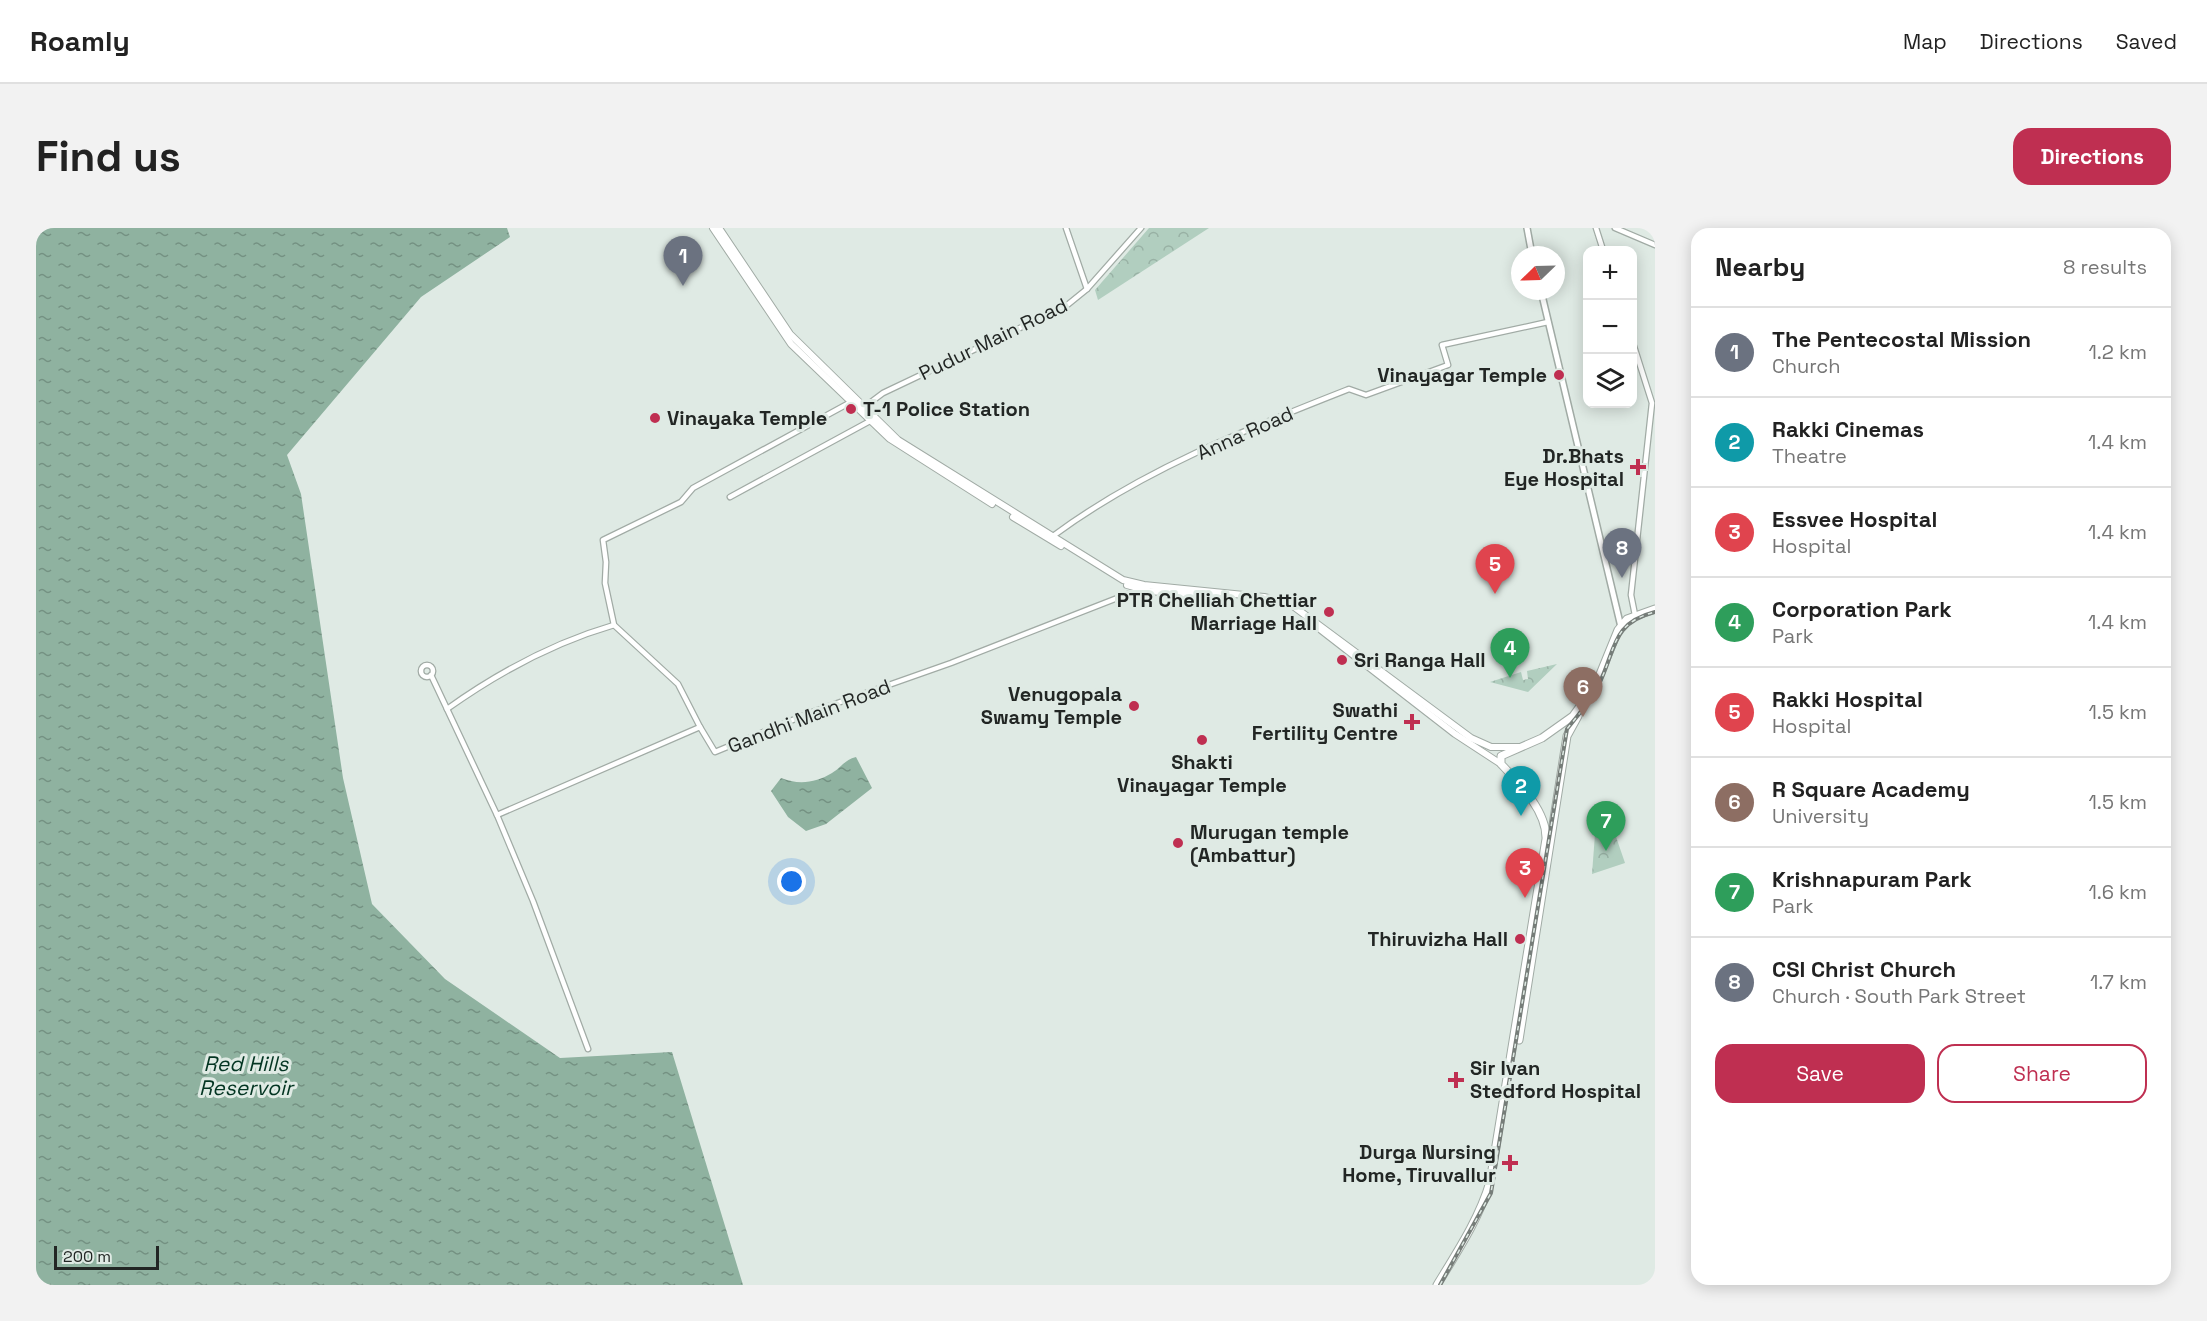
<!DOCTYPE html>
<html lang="en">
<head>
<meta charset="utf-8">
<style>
  body { margin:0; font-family:"Space Grotesk",sans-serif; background:#f2f2f2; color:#222 }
  .controls { position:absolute; right:18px; top:18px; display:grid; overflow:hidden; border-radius:12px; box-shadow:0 3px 15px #0003 }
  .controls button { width:54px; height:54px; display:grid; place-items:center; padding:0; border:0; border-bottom:2px solid #e0e0e0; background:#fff; color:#222; font:30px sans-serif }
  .compass { position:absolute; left:1475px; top:18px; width:54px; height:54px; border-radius:50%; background:#fff; box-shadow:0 3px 15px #0003; rotate:247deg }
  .scale { position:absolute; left:18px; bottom:15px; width:105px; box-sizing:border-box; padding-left:6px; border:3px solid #222624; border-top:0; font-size:16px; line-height:21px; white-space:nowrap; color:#222624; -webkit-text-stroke:4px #dfeae4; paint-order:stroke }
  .you { position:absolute; left:756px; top:654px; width:21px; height:21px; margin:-15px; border:4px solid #fff; border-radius:50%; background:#1a73e8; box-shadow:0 0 0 9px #1a73e833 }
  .badge { display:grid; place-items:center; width:39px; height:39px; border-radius:50%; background:#bf2f51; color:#fff; font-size:20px; font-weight:700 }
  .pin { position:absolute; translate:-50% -50px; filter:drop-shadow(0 2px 3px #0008) }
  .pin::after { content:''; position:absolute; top:32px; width:21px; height:18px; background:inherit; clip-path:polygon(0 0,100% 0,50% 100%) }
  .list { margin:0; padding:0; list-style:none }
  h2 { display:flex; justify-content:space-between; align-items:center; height:78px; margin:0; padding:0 24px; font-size:26px }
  h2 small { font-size:20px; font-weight:400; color:#767676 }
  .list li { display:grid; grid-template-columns:39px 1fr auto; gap:18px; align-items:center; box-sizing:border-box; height:90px; padding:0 24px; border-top:2px solid #e0e0e0 }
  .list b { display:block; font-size:22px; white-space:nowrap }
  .list p { margin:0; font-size:20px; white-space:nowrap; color:#767676 }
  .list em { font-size:20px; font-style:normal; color:#767676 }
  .actions { display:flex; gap:12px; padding:18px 24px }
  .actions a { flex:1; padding:14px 0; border:2px solid #bf2f51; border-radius:18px; text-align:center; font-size:21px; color:#bf2f51 }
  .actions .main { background:#bf2f51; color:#fff }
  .icon { flex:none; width:33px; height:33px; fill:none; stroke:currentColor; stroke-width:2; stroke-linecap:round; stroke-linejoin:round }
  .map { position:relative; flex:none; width:1619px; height:1057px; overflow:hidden; border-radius:18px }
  header { display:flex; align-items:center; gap:36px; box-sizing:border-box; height:84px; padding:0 30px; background:#fff; border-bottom:2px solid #e0e0e0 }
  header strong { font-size:28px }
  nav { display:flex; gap:33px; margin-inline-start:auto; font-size:21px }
  .intro { display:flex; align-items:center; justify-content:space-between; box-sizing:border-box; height:144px; padding:0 36px }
  h1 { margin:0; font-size:42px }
  .button { padding:15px 27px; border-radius:18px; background:#bf2f51; color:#fff; font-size:21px; font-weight:700 }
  main { display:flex; gap:36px; padding:0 36px }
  aside { flex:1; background:#fff; border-radius:18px; box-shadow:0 3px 15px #0003 }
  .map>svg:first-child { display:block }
  .forest { fill:url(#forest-crowns) }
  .water { fill:url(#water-ripples) }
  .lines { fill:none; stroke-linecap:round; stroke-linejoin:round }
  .tertiary-casing { stroke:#a1aba5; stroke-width:7 }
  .secondary-casing { stroke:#a1aba5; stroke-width:8 }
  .primary-casing { stroke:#a1aba5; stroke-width:8 }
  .trunk-casing { stroke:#a1aba5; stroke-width:9 }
  .tertiary { stroke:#fff; stroke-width:4.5 }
  .secondary { stroke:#fff; stroke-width:5 }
  .primary { stroke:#fff; stroke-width:6 }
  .trunk { stroke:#fff; stroke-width:7 }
  .rail-casing { stroke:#767d79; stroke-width:4 }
  .rail { stroke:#dfeae4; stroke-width:1.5; stroke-dasharray:4.5; stroke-linecap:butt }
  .poi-dot { fill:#bf2f51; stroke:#dfeae4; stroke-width:2 }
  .labels { text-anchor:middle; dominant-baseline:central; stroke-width:6; stroke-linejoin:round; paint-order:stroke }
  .street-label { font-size:20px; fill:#222624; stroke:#dfeae4 }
  .poi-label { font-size:20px; font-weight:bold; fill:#222624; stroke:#dfeae4; text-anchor:end }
  .water-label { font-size:21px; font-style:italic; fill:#033522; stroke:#dfeae4 }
</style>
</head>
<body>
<header>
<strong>Roamly</strong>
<nav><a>Map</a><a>Directions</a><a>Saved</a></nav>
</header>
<div class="intro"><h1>Find us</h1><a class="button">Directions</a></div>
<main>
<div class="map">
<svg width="1619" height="1057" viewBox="0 0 1619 1057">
  <defs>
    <pattern id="forest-crowns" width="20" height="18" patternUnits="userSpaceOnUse" patternTransform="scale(1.5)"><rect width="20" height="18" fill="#b1cebf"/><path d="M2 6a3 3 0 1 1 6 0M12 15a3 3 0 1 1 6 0" fill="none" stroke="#98b1a4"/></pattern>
    <pattern id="water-ripples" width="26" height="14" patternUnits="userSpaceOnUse" patternTransform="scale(1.5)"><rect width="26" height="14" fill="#8fb2a0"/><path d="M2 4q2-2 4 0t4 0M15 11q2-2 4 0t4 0" fill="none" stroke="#749182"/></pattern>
  </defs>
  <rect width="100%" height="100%" fill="#dfeae4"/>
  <!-- forest -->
  <g class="forest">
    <path d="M 1113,0 L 1173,0 L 1062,72 L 1059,62 Z"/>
    <path d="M 1521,436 L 1492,464 L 1454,454 L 1485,444 L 1487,452 L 1492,451 L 1491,443 Z"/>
    <path d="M 1577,600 L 1589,635 L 1556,646 L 1559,606 Z"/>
  </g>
  <!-- water -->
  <g class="water">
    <path d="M 0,0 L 471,0 L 474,9 L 385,69 L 251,227 L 265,266 L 307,550 L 336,676 L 409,751 L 524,830 L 636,824 L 707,1057 L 0,1057 Z"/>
    <path d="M 820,529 L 836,560 L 790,596 L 770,603 L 752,589 L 735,563 L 745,550 C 762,557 780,555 796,545 C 806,539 808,532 820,529 Z"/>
  </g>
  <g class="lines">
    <!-- tertiary casing -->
    <g class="tertiary-casing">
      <g id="tertiary">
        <path d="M 1030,0 L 1051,61"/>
        <path d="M 1560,0 L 1567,22"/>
        <path d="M 1579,0 L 1619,17"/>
        <path d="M 1596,112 L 1616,175 L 1595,367 L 1599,387"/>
        <path d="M 827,180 L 847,165 L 1030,78 L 1051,61 L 1105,0"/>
        <path d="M 694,269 L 834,193"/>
        <path d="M 1017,308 C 1106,242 1211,201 1313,161 L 1330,167 L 1412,137 L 1406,117 L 1512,94"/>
        <circle cx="391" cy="443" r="6"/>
        <path d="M 395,447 L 461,587 L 664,499 L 679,524 L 776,484 L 915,435 L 1107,360"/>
        <path d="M 411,481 C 463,444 516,415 578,397"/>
        <path d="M 664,499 L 642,456 L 578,397 L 569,355 L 570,334 L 567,312 L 645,274 L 657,260 L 815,174"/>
        <path d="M 461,587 L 497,673 L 552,821"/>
      </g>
    </g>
    <!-- secondary casing -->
    <g class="secondary-casing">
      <g id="secondary">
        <path d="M 1491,0 L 1496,27"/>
        <path d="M 1505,63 L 1585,399"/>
      </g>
    </g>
    <!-- primary casing -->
    <g class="primary-casing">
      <g id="primary">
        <path d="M 677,0 L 755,116 L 854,211 L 956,276"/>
        <path d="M 683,0 L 754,106 L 862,212 L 1087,352 L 1108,357 L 1228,369 L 1253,375 L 1435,510 L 1455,519 L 1484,519"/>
        <path d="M 977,289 L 1025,318"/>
        <path d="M 1091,357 L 1113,363 L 1160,367"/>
        <path d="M 1285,402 L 1419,506 L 1465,536"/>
      </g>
    </g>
    <!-- trunk casing -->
    <g class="trunk-casing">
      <g id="trunk">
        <path d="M 1483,812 L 1531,508 L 1542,488"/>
        <path d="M 1401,1057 C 1421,1024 1443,991 1454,954 L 1510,611 C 1511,583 1483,555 1465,536 L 1465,528 L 1506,510 L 1537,488 L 1560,456 L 1582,402 L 1591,391 L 1619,381"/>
      </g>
    </g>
    <!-- tertiary -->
    <use href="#tertiary" class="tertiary"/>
    <!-- secondary -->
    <use href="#secondary" class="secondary"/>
    <!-- primary -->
    <use href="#primary" class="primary"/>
    <!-- trunk -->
    <use href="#trunk" class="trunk"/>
    <!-- rail casing -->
    <g class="rail-casing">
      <path id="rail" d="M 1404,1057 L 1455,965 L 1531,501 C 1543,486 1556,471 1564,454 C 1580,420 1576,395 1619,384"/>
    </g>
    <!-- rail -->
    <use href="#rail" class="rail"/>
  </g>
  <!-- markers -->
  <g class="poi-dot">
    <circle cx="1523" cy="147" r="6"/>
    <circle cx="815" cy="181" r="6"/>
    <circle cx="619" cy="190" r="6"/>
    <path d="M1599 230h6v6h6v6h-6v6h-6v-6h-6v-6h6z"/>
    <circle cx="1293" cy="384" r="6"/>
    <circle cx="1306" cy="432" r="6"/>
    <circle cx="1098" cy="478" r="6"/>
    <path d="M1373 485h6v6h6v6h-6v6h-6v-6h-6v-6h6z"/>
    <circle cx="1166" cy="512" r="6"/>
    <circle cx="1142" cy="615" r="6"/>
    <circle cx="1484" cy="711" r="6"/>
    <path d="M1417 843h6v6h6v6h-6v6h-6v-6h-6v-6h6z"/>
    <path d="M1471 926h6v6h6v6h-6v6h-6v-6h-6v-6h6z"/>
  </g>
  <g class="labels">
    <!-- street labels -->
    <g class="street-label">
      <text transform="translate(957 111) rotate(-26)">Pudur Main Road</text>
      <text transform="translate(1209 205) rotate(-24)">Anna Road</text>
      <text transform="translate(773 488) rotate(-21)">Gandhi Main Road</text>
    </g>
    <!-- poi labels -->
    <g class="poi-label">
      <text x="1511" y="147">Vinayagar Temple</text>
      <text x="827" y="181" text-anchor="start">T-1 Police Station</text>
      <text x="631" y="190" text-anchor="start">Vinayaka Temple</text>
      <text x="1588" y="228">Dr.Bhats<tspan x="1588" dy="23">Eye Hospital</tspan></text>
      <text x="1281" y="372">PTR Chelliah Chettiar<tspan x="1281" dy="23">Marriage Hall</tspan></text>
      <text x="1318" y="432" text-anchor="start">Sri Ranga Hall</text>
      <text x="1086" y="466">Venugopala<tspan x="1086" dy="23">Swamy Temple</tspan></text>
      <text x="1362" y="482">Swathi<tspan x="1362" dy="23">Fertility Centre</tspan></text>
      <text x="1166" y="534" text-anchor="middle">Shakti<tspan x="1166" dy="23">Vinayagar Temple</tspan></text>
      <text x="1154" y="604" text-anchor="start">Murugan temple<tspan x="1154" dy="23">(Ambattur)</tspan></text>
      <text x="1472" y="711">Thiruvizha Hall</text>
      <text x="1434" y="840" text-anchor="start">Sir Ivan<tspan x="1434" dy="23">Stedford Hospital</tspan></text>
      <text x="1460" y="924">Durga Nursing<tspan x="1460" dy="23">Home, Tiruvallur</tspan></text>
    </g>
    <!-- water labels -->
    <g class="water-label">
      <text x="210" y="835">Red Hills<tspan x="210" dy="24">Reservoir</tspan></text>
    </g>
  </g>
</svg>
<div class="controls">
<button>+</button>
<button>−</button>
<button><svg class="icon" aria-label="layers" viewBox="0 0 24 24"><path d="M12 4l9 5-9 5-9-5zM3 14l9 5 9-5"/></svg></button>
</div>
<svg class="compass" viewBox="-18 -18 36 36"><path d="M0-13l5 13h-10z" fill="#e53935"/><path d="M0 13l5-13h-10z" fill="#767676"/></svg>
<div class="scale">200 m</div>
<div class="you"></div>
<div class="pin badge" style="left:647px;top:58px;background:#6b7280">1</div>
<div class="pin badge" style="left:1485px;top:588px;background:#0f9aa8">2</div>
<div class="pin badge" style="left:1489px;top:670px;background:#e0444e">3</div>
<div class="pin badge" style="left:1474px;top:450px;background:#2e9e5b">4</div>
<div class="pin badge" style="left:1459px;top:366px;background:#e0444e">5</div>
<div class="pin badge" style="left:1547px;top:489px;background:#8d6e63">6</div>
<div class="pin badge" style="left:1570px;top:623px;background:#2e9e5b">7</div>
<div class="pin badge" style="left:1586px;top:350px;background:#6b7280">8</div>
</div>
<aside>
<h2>Nearby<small>8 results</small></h2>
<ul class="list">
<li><span class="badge" style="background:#6b7280">1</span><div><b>The Pentecostal Mission</b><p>Church</p></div><em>1.2 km</em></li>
<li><span class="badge" style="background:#0f9aa8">2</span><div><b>Rakki Cinemas</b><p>Theatre</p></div><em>1.4 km</em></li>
<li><span class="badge" style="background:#e0444e">3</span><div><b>Essvee Hospital</b><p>Hospital</p></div><em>1.4 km</em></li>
<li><span class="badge" style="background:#2e9e5b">4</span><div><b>Corporation Park</b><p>Park</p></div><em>1.4 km</em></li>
<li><span class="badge" style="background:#e0444e">5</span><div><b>Rakki Hospital</b><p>Hospital</p></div><em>1.5 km</em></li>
<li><span class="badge" style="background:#8d6e63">6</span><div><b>R Square Academy</b><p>University</p></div><em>1.5 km</em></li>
<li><span class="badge" style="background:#2e9e5b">7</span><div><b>Krishnapuram Park</b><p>Park</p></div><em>1.6 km</em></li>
<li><span class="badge" style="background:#6b7280">8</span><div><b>CSI Christ Church</b><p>Church · South Park Street</p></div><em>1.7 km</em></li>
</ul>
<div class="actions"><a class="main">Save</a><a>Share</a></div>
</aside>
</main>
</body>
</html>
